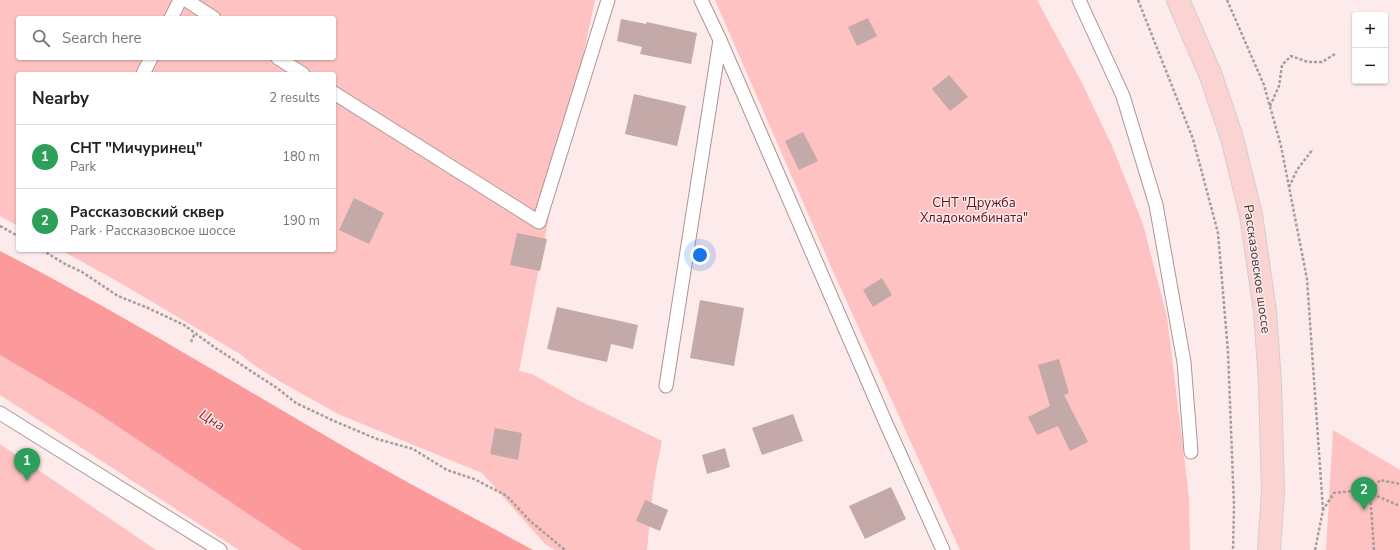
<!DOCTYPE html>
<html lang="en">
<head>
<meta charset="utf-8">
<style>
  body { margin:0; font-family:"Nunito Sans",sans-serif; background:#f2f2f2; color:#222 }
  .controls { position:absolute; right:12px; top:12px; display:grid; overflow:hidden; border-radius:4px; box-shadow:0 1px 3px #0004 }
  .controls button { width:36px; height:36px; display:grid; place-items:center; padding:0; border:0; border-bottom:1px solid #e0e0e0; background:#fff; color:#222; font:20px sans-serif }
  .you { position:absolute; left:700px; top:255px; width:14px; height:14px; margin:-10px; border:3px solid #fff; border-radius:50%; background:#1a73e8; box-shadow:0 0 0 6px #1a73e833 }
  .badge { display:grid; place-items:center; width:26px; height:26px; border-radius:50%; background:#2f797c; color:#fff; font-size:13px; font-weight:700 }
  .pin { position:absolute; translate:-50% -33px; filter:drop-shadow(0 1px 2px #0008) }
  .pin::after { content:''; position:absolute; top:21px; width:14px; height:12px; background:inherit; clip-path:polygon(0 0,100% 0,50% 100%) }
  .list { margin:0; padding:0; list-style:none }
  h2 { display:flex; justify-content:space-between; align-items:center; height:52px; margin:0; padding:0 16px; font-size:17px }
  h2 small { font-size:13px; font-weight:400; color:#767676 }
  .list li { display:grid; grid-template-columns:26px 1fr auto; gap:12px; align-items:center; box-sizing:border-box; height:64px; padding:0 16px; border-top:1px solid #e0e0e0 }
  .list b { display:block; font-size:15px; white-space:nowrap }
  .list p { margin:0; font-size:13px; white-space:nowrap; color:#767676 }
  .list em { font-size:13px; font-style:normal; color:#767676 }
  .icon { flex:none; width:22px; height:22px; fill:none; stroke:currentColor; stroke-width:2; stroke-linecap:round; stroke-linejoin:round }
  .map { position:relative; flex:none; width:1400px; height:550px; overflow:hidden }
  .search { position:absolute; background:#fff; box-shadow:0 1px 3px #0004; left:16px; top:16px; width:320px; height:44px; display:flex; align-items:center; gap:10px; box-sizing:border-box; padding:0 14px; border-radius:4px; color:#767676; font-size:15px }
  .panel { position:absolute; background:#fff; box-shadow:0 1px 3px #0004; left:16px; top:72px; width:320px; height:180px; border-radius:4px }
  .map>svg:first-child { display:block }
  .green { fill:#fdc2c1; fill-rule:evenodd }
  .water { fill:#fc9a9b }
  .building { fill:#c4a9a9 }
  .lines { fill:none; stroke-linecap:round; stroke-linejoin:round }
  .lane-casing { stroke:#ae9494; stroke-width:15 }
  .primary-casing { stroke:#d1cece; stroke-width:24 }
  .path { stroke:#aa9c9c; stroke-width:2.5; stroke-dasharray:3 2; stroke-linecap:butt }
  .lane { stroke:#fff; stroke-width:13 }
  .primary { stroke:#fbd3d2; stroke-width:22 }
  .labels { text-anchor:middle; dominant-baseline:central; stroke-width:3; stroke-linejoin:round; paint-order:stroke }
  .park-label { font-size:13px; fill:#650f1b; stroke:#fcebea }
  .street-label { font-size:13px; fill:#3f3434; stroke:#fcebea }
  .water-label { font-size:14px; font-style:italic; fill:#93212f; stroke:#fcebea }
</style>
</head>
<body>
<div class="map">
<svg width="1400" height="550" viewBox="0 0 1400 550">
  <rect width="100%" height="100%" fill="#fcebea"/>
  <!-- green -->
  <g class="green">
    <path d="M 0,0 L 595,0 L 554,191 L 519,371 L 532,374 L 578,400 L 662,441 L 654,481 L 647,550 L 555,550 L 545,544 L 482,473 L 338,414 L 281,382 L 254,365 L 240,354 L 122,284 L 61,250 L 334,250 L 334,74 L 18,74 L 18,226 L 0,216 ZM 18,18 L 334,18 L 334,58 L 18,58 Z"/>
    <path d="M 715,0 L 1037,0 L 1082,83 L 1113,148 L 1143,224 L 1167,317 L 1189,497 L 1190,550 L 960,550 L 836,278 Z"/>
    <path d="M 0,355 L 93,410 L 302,550 L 239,550 L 0,395 Z"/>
    <path d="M 1333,430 L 1400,470 L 1400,550 L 1326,550 Z"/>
    <path d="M 0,444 L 156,550 L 0,550 Z"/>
  </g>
  <!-- water -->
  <path class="water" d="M 0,251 C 119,312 234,383 350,450 C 410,484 472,517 533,550 L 302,550 L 93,410 L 0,355 Z"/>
  <!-- building -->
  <g class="building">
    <path d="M 868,18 L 877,36 L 857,46 L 848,27 Z"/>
    <path d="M 621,19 L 646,24 L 647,22 L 697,33 L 691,64 L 640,54 L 642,47 L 617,41 Z"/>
    <path d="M 949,75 L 968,97 L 950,111 L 932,89 Z"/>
    <path d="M 634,94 L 686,106 L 677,146 L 625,134 Z"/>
    <path d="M 803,132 L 818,161 L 799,170 L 785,141 Z"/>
    <path d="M 354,198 L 384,213 L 369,244 L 339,230 Z"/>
    <path d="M 517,233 L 547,239 L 540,271 L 510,265 Z"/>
    <path d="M 882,278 L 892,295 L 873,307 L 863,290 Z"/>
    <path d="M 700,300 L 744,308 L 734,366 L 690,358 Z"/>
    <path d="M 557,307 L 638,325 L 633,349 L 611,344 L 607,362 L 547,349 Z"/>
    <path d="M 1059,359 L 1069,393 L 1064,395 L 1088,442 L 1070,451 L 1058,426 L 1037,435 L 1028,417 L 1050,406 L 1038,365 Z"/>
    <path d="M 793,414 L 803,441 L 762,455 L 752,428 Z"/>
    <path d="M 495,428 L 522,433 L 518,460 L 490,454 Z"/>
    <path d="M 725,448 L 730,467 L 707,474 L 702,455 Z"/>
    <path d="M 891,487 L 906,519 L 865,539 L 849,506 Z"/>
    <path d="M 645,500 L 668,510 L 660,531 L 636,521 Z"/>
  </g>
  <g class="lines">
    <!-- lane casing -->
    <g class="lane-casing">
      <g id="lane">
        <path d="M 186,0 L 214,18"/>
        <path d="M 701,0 L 720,40 L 885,421 L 943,550"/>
        <path d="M 1079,0 L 1123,96 L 1156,205 L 1184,362 L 1191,452"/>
        <path d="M 171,18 L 180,0"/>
        <path d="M 278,58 L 303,74"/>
        <path d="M 143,74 L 151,58"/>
        <path d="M 334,93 L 539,222 L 608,0"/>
        <path d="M 666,386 L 720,40"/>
        <path d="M 0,413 L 220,550"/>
      </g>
    </g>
    <!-- primary casing -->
    <g class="primary-casing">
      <path id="primary" d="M 1178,0 L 1211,76 L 1232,138 L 1251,215 L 1265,311 L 1270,383 L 1273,492 L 1269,550"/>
    </g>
    <!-- path -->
    <g class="path">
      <path d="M 1138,0 L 1193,139 L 1218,233 L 1228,352 L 1234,506 L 1233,550"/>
      <path d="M 1227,0 L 1264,85 L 1281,146 L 1307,279 L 1323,510"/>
      <path d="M 1270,106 L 1279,86 L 1282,65 L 1291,56 L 1308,62 L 1322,62 L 1335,54"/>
      <path d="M 1289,187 L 1297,170 L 1313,149"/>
      <path d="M 0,226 L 18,236"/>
      <path d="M 42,250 L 65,264 L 82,272 L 118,296 L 148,308 L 184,325 L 214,347 L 277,388 L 296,403 L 334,421 L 377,439 L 413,449 L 447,470 L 474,479 L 507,496 L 530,521 L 565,550"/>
      <path d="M 191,342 L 195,333"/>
      <path d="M 1315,550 L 1323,510 L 1334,493 L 1353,491 L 1370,493 L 1400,506"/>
      <path d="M 1374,550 L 1370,493 L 1380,480 L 1400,484"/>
    </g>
    <!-- lane -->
    <use href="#lane" class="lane"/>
    <!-- primary -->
    <use href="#primary" class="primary"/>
  </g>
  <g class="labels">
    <!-- park labels -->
    <g class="park-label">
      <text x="974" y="203">СНТ "Дружба<tspan x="974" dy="15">Хладокомбината"</tspan></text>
    </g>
    <!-- street labels -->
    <g class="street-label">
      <text transform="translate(1257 269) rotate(82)">Рассказовское шоссе</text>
    </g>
    <!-- water labels -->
    <g class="water-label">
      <text transform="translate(212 420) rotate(31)">Цна</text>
    </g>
  </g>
</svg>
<div class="controls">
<button>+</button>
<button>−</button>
</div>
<div class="you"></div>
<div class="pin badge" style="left:27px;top:481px;background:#2e9e5b">1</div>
<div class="pin badge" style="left:1364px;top:510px;background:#2e9e5b">2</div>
<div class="search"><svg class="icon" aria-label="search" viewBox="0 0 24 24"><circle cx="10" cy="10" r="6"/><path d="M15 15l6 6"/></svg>Search here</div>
<section class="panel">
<h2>Nearby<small>2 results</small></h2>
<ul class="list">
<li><span class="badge" style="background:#2e9e5b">1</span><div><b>СНТ &quot;Мичуринец&quot;</b><p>Park</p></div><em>180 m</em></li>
<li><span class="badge" style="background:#2e9e5b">2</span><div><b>Рассказовский сквер</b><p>Park · Рассказовское шоссе</p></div><em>190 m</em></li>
</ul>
</section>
</div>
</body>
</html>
